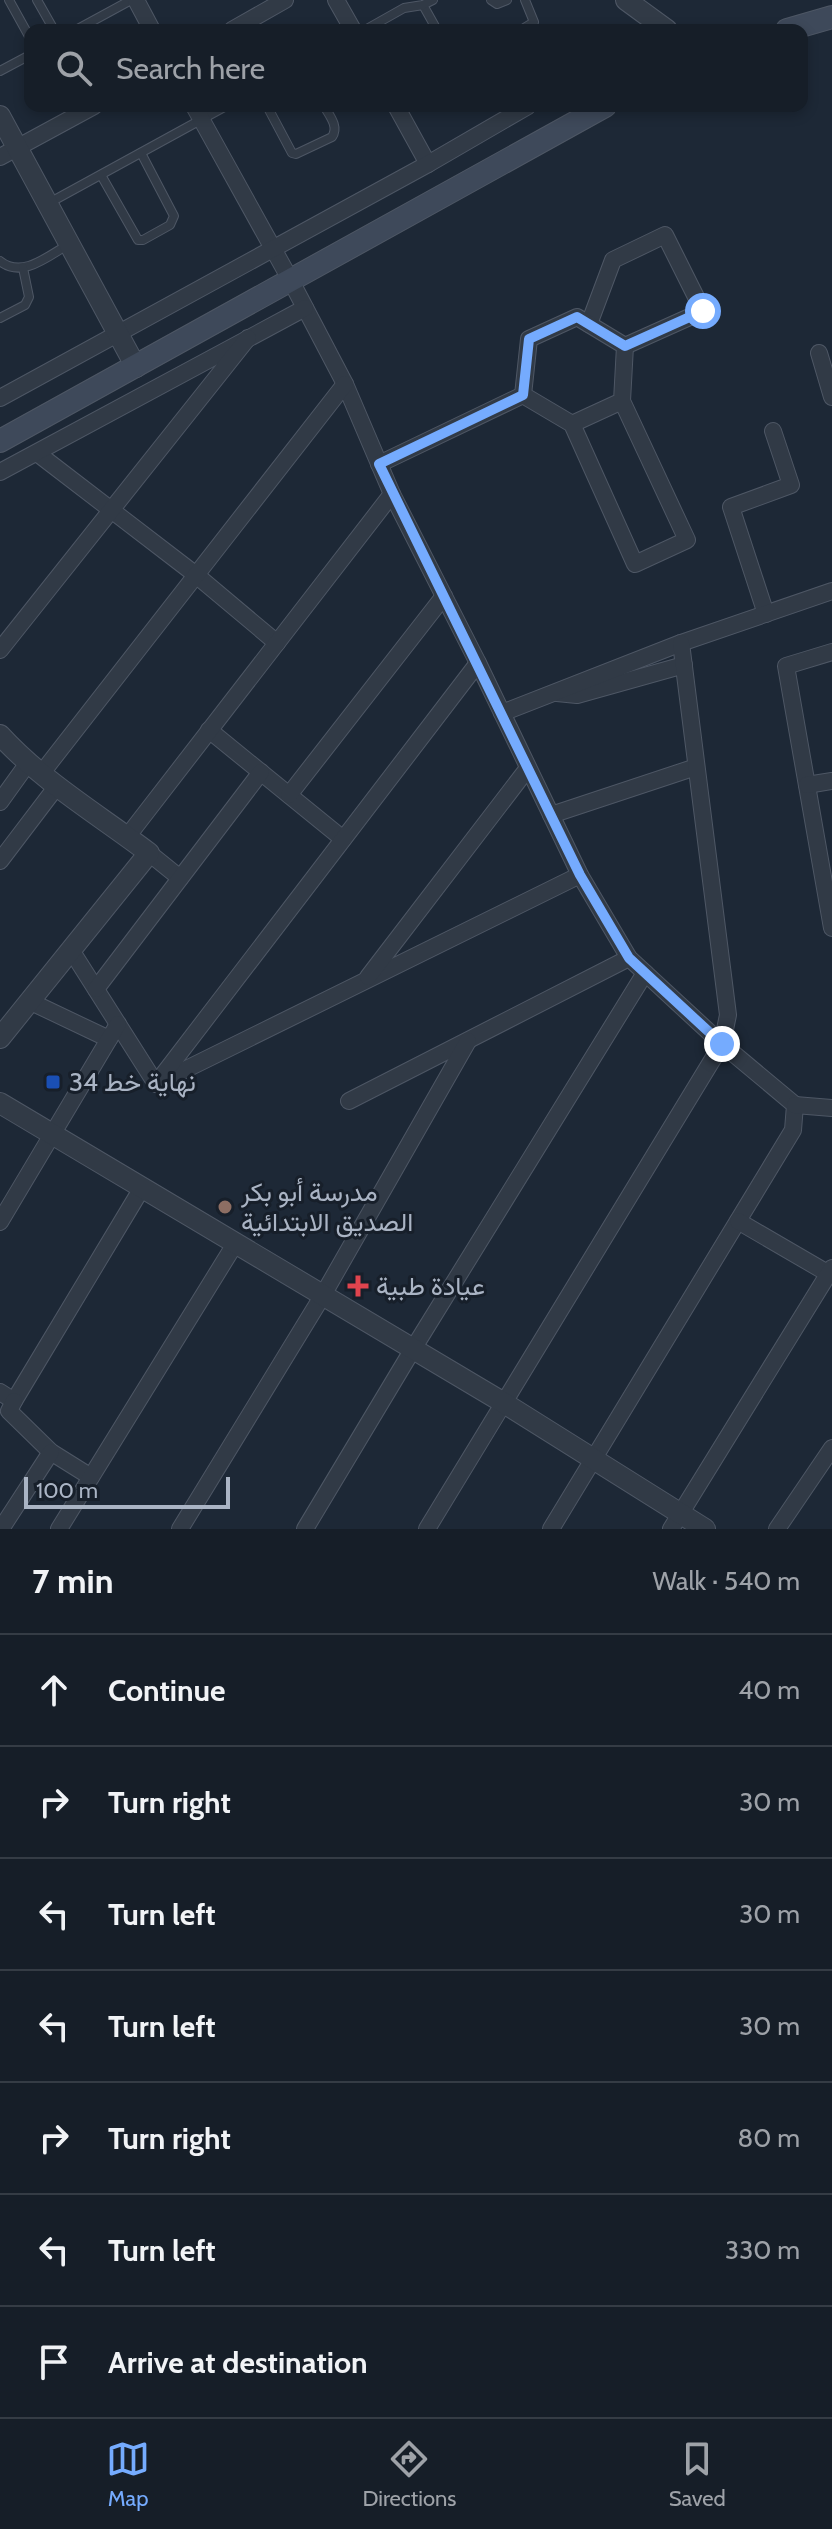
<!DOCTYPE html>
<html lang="en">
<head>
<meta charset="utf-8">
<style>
  body { margin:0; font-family:Cabin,Vazirmatn,sans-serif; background:#1f2730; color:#f1f3f6 }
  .scale { position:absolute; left:24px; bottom:20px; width:206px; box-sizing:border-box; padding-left:8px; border:4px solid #aab4c4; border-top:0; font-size:22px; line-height:28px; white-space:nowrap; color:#aab4c4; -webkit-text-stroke:6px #171f2a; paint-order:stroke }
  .stop { position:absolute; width:24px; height:24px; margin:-18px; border:6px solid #75abfe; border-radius:50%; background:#fff }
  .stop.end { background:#75abfe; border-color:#fff; box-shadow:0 2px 8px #0008 }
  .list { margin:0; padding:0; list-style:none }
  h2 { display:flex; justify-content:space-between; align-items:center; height:104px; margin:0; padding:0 32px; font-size:34px }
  h2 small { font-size:26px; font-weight:400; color:#9ea2a8 }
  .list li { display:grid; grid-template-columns:52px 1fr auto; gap:24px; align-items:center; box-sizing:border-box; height:112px; padding:0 32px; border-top:2px solid #353c45 }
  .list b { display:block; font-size:30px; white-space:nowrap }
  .list em { font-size:26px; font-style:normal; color:#9ea2a8 }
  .icon { flex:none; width:44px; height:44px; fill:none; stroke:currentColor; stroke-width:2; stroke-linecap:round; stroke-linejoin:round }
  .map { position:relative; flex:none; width:832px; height:1529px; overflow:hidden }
  .search { position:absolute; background:#161e28; box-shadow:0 4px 12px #0003; left:24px; right:24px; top:24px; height:88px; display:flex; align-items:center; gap:20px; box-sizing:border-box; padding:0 28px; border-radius:16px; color:#9ea2a8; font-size:30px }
  .sheet { height:888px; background:#161e28 }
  nav { display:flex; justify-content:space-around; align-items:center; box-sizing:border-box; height:112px; border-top:2px solid #353c45; background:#161e28; font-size:22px; color:#9ea2a8 }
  nav a { display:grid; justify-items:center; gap:4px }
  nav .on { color:#75abfe }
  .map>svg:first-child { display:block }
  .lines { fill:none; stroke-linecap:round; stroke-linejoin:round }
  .service-casing { stroke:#4e5765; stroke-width:10 }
  .minor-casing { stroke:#4e5765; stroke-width:18 }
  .tertiary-casing { stroke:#4e5765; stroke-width:22 }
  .secondary-casing { stroke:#4e5765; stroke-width:24 }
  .service { stroke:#313a46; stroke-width:8 }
  .minor { stroke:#313a46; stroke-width:16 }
  .tertiary { stroke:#313a46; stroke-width:20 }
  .secondary { stroke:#3e495a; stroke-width:22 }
  .route { stroke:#75abfe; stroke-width:10 }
  .transit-dot { fill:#1a4fb4; stroke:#171f2a; stroke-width:3 }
  .education-dot { fill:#8d6e63; stroke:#171f2a; stroke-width:3 }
  .health-dot { fill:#e0444e; stroke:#171f2a; stroke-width:3 }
  .labels { text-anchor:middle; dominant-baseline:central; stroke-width:6; stroke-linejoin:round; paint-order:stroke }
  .poi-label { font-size:26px; fill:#aab4c4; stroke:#171f2a; text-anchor:start }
</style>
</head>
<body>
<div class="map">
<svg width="832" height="1529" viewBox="0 0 832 1529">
  <rect width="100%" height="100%" fill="#1d2836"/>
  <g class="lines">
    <!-- service casing -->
    <g class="service-casing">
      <g id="service">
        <path d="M 9,0 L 30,38"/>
        <path d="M 37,0 L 54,30"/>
        <path d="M 491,0 L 497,4 L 507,0"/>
        <path d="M 423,5 L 437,30"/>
        <path d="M 76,30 L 131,0"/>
        <path d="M 365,30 L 404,8 L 423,5 L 433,0"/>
        <path d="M 521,30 L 534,22 L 525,0"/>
        <path d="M 0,71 L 30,55"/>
        <path d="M 267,106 L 292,153 L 296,154 L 332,137 C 339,127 330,116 324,106"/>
        <path d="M 101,175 L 138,240 L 143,240 L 170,225 L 174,216 L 141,153"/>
        <path d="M 49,203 L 226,106"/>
        <path d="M 0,261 C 22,279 48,256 69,244"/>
        <path d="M 0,318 L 25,305 L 29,297 L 23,268"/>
      </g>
    </g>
    <!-- minor casing -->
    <g class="minor-casing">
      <g id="minor">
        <path d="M 136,0 L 152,30"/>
        <path d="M 336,0 L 353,30"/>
        <path d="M 232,30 L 285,0"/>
        <path d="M 194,106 L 291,281 L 345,384 L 392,494 L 478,663 L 580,875 L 629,958 L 722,1044 L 795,1105 L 793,1130 L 551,1529"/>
        <path d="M 396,106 L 428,164"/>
        <path d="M 0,157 L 94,106"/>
        <path d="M 589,324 L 613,260 L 665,235 L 703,311 L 625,346"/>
        <path d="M 819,353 L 832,397"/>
        <path d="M 0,398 L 428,164 L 528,106"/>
        <path d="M 572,424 L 622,401 L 625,346 L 577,317 L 529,339 L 523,395 L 572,424 L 635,564 L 687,540 L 622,401"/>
        <path d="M 37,453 L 196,575 L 277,643"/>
        <path d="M 379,464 L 523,395"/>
        <path d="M 0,472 L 305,308"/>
        <path d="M 766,614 L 731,507 L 791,485 L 773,431"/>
        <path d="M 0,650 L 248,338"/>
        <path d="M 832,652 L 786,666 L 832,928"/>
        <path d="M 557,693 L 577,695 L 684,665"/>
        <path d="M 502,713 L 681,643 L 832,591"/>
        <path d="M 209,730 L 343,839"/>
        <path d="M 41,774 L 345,384"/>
        <path d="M 807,785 L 832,781"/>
        <path d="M 289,795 L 444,596"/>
        <path d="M 0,802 L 28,763"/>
        <path d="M 551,815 L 696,767"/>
        <path d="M 127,837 L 392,494"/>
        <path d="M 149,853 L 180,878"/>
        <path d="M 0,861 L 57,786"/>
        <path d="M 71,950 L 156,1084 L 580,875"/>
        <path d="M 368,977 L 528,768"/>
        <path d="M 96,989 L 261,772"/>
        <path d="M 29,1001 L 109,1039"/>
        <path d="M 159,1080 L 478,663"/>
        <path d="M 349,1101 L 629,958"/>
        <path d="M 795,1105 L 832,1108"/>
        <path d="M 738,1221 L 829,1274"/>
        <path d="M 0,1222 L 118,1024"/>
        <path d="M 0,1392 L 14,1401 L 142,1188"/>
        <path d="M 14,1401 L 9,1411 L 51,1452 L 91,1477"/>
        <path d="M 1,1529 L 51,1452"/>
        <path d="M 59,1529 L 235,1244"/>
        <path d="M 180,1529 L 323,1295 L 468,1041"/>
        <path d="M 305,1529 L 413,1349 L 645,973"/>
        <path d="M 427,1529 L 722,1044 L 728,1015 L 681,643"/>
        <path d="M 671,1529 L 832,1268"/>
        <path d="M 777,1529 L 832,1448"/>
      </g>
    </g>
    <!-- tertiary casing -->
    <g class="tertiary-casing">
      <g id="tertiary">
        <path d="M 626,0 L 667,30"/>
        <path d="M 0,116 L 136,367"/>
        <path d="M 0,735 C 43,782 99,815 149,853 L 0,1038"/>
        <path d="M 0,1103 L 504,1403 L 705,1529"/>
      </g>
    </g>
    <!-- secondary casing -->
    <g class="secondary-casing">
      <g id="secondary">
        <path d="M 787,30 L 832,17"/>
        <path d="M 0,441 L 605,106"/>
      </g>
    </g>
    <!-- service -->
    <use href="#service" class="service"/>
    <!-- minor -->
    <use href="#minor" class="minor"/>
    <!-- tertiary -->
    <use href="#tertiary" class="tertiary"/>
    <!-- secondary -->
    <use href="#secondary" class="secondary"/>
  </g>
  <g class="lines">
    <!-- route -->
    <path class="route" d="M 703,311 L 625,346 L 577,317 L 529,339 L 523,395 L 379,464 L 580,875 L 629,958 L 722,1044"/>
  </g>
  <!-- markers -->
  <rect class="transit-dot" x="45" y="1074" width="16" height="16" rx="4"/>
  <circle class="education-dot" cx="225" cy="1207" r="8"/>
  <path class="health-dot" d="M354 1274h8v8h8v8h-8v8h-8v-8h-8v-8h8z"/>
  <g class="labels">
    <!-- poi labels -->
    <g class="poi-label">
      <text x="69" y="1082">نهاية خط 34</text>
      <text x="241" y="1192">مدرسة أبو بكر<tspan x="241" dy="30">الصديق الابتدائية</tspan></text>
      <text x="376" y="1286">عيادة طبية</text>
    </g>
  </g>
</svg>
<div class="scale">100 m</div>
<div class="stop" style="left:703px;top:311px"></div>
<div class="stop end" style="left:722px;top:1044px"></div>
<div class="search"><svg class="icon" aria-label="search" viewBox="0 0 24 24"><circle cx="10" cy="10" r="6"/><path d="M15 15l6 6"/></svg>Search here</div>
</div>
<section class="sheet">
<h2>7 min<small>Walk · 540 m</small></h2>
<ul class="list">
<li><svg class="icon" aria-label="ahead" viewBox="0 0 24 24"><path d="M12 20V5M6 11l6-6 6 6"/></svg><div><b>Continue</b></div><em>40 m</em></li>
<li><svg class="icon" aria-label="right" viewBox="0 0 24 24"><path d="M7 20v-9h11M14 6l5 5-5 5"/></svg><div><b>Turn right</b></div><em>30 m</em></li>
<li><svg class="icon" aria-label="left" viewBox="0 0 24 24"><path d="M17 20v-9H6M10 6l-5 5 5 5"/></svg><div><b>Turn left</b></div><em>30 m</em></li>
<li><svg class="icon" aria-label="left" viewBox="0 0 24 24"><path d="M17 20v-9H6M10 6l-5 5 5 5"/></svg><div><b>Turn left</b></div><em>30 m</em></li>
<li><svg class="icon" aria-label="right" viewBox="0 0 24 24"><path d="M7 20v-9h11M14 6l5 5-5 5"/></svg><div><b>Turn right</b></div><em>80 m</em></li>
<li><svg class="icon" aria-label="left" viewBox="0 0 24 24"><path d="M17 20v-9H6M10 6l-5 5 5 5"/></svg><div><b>Turn left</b></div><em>330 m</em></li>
<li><svg class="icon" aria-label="arrive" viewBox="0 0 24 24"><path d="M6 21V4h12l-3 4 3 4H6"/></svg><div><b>Arrive at destination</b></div></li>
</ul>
</section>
<nav>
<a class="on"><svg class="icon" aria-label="map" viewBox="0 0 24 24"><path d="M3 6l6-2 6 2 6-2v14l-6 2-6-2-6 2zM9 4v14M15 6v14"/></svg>Map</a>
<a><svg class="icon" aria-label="directions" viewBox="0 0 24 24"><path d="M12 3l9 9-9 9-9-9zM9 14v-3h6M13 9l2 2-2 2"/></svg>Directions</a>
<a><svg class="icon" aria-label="saved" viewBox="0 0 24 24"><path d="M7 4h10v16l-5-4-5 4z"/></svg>Saved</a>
</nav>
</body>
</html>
